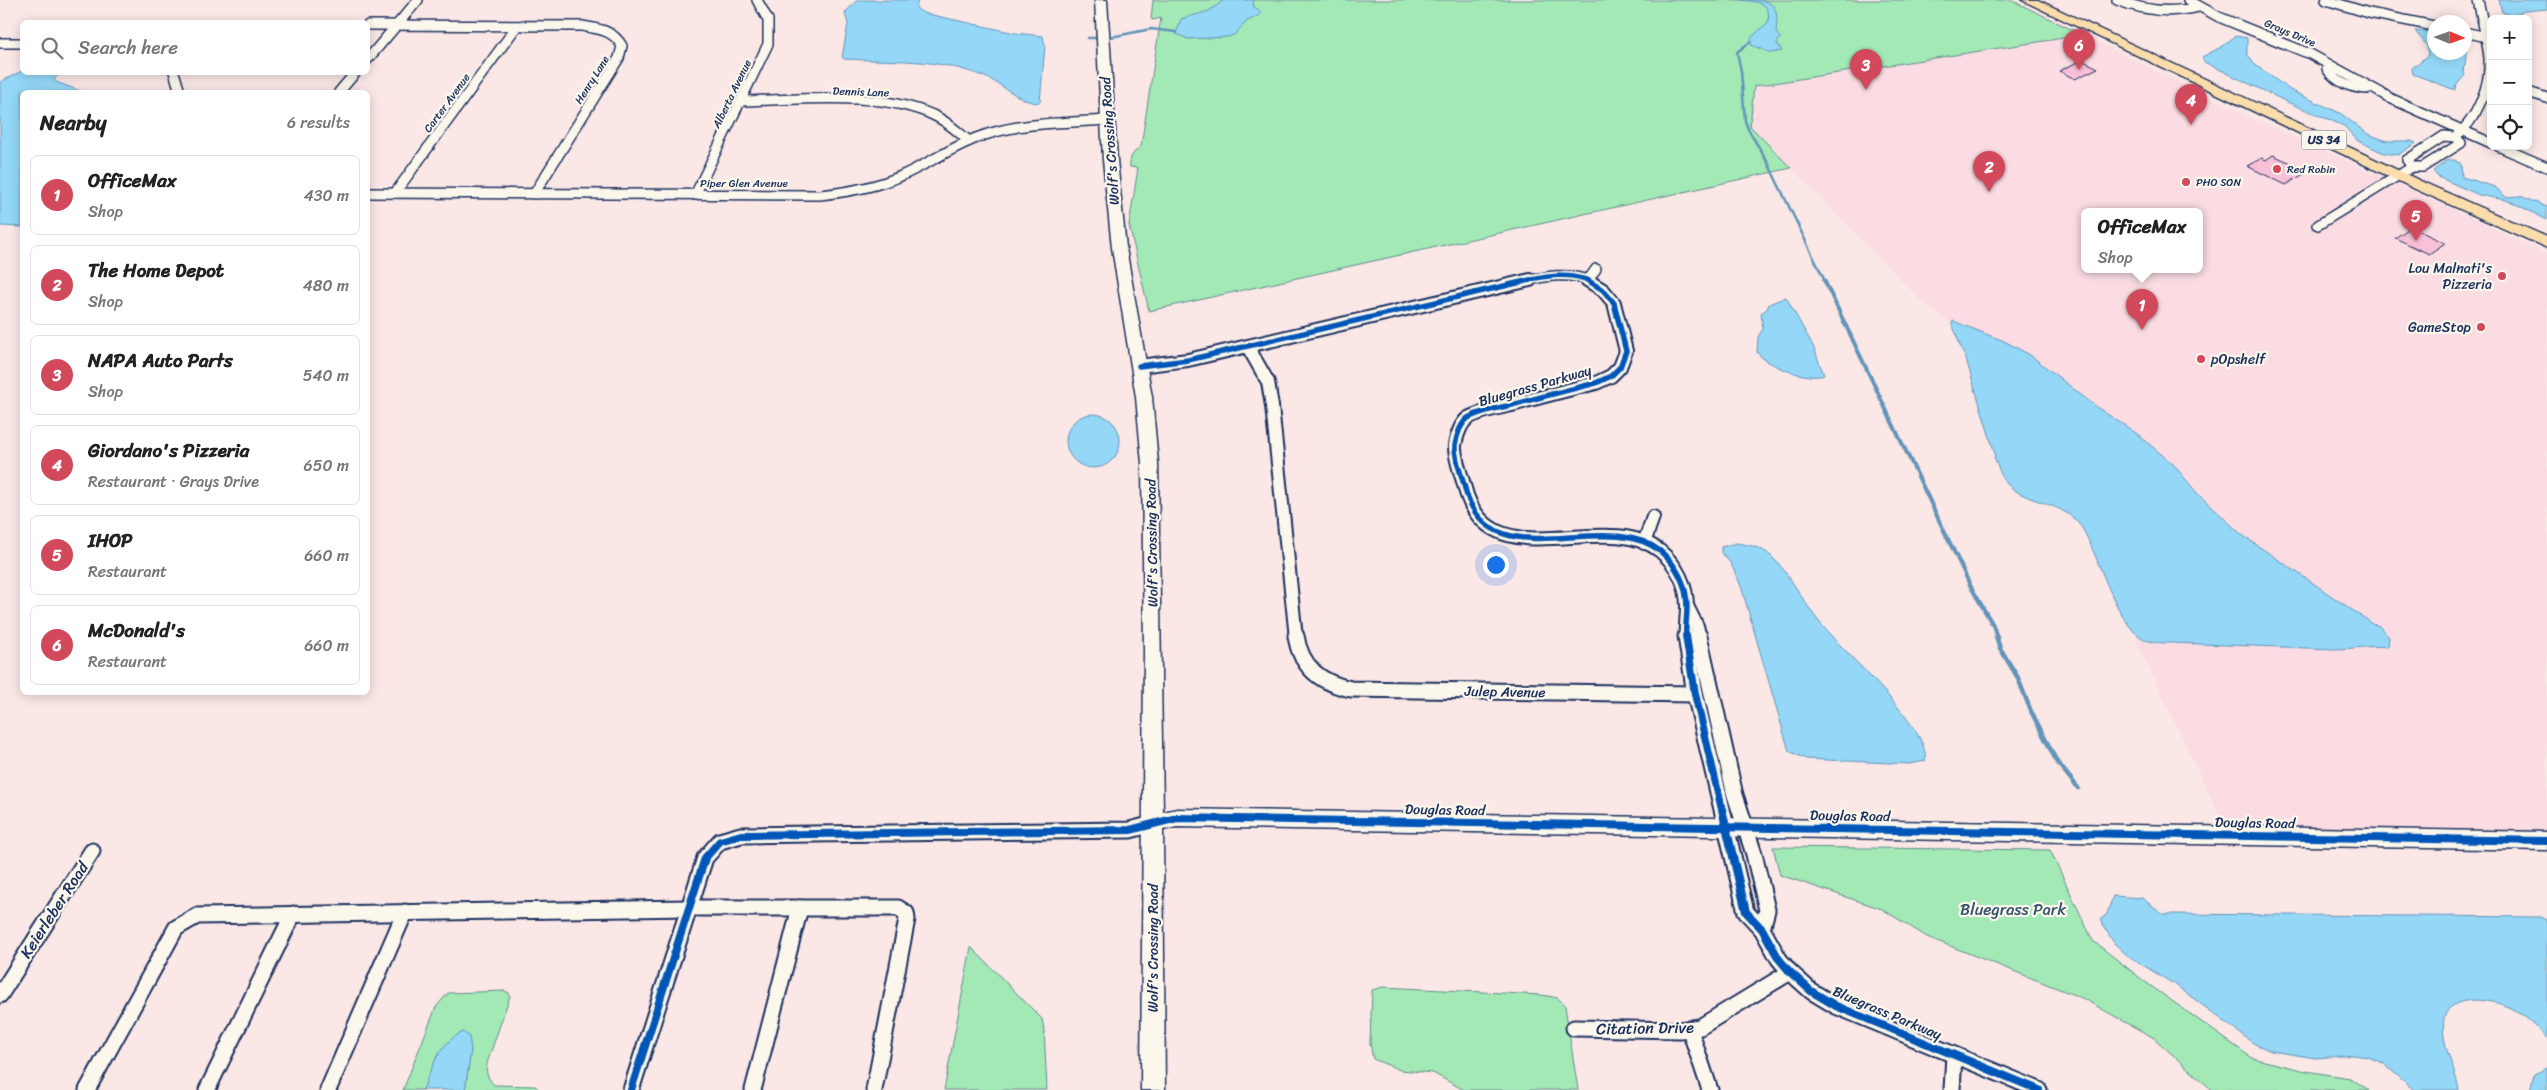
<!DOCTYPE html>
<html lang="en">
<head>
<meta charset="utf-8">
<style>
  body { margin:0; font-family:Sriracha,sans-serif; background:#f6f6f6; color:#222 }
  .controls { position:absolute; right:15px; top:15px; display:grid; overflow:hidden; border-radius:8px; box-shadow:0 2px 12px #0003 }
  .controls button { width:45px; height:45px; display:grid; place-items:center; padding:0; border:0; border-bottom:1px solid #e0e0e0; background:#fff; color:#222; font:25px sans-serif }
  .compass { position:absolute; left:2427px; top:15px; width:45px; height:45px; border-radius:50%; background:#fff; box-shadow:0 2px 12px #0003; rotate:92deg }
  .you { position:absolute; left:1495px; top:564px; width:18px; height:18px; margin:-12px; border:4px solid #fff; border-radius:50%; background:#1a73e8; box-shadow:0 0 0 8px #1a73e833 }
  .badge { display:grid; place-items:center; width:32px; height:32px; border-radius:50%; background:#d1495b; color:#fff; font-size:16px; font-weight:700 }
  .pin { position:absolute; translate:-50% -41px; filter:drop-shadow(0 1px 2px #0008) }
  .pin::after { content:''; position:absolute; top:26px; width:18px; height:15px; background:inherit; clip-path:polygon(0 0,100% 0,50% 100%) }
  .popup { position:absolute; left:2081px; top:208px; width:122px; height:65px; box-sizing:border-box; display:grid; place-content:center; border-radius:8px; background:#fff; filter:drop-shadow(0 1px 4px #0005); font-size:16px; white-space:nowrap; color:#767676 }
  .popup b { font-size:19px; color:#222 }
  .popup::after { content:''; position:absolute; left:50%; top:100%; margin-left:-10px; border:10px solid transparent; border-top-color:#fff }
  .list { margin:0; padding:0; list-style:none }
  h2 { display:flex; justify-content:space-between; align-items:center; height:65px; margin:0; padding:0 20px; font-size:21px }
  h2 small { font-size:16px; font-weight:400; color:#767676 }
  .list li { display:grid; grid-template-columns:32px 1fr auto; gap:15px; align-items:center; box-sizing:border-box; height:80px; margin:0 10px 10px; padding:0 10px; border:1px solid #e0e0e0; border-radius:8px }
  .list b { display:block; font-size:19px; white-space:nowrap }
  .list p { margin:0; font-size:16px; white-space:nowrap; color:#767676 }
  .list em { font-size:16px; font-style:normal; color:#767676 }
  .icon { flex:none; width:28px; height:28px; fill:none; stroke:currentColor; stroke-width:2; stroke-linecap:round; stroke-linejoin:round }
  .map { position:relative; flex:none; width:2547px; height:1090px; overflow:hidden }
  .search { position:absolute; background:#fff; box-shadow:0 2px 12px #0003; left:20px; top:20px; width:350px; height:55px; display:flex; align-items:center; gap:12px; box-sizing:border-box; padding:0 18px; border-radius:8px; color:#767676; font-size:19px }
  .panel { position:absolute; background:#fff; box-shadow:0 2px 12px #0003; left:20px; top:90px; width:350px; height:605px; border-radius:8px }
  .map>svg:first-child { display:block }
  .built { fill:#fadce2; fill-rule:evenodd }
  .green { fill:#a3e9b6; stroke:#5f8c8a }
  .water { fill:#94d7f6; stroke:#6494b9 }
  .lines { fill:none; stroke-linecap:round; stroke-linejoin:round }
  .stream-far2 { stroke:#6494b9; stroke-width:2.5 }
  .stream-far1 { stroke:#6494b9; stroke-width:4 }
  .stream { stroke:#6494b9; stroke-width:4.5 }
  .building { fill:#f9c1d8; stroke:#1b2f5e }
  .street-far2-casing { stroke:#1b2f5e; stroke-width:12 }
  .street-far1-casing { stroke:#1b2f5e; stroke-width:16 }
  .street-casing { stroke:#1b2f5e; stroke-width:19 }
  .secondary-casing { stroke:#1b2f5e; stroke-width:3 }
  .primary-casing { stroke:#1b2f5e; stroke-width:3 }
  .street-far2 { stroke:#fbf7ec; stroke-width:9 }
  .street-far1 { stroke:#fbf7ec; stroke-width:12 }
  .street { stroke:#fbf7ec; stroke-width:15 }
  .secondary { fill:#fbf7ec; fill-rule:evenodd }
  .primary { fill:#faddab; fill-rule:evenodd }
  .cycleway-far2-casing { stroke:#fbf7ec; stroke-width:7 }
  .cycleway-far1-casing { stroke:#fbf7ec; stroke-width:9 }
  .cycleway-casing { stroke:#fbf7ec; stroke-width:11 }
  .cycleway-far2 { stroke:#0057b8; stroke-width:4.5 }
  .cycleway-far1 { stroke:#0057b8; stroke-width:5.5 }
  .cycleway { stroke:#0057b8; stroke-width:8 }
  .poi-dot { fill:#d1495b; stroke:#fbf7ec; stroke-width:2 }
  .labels { text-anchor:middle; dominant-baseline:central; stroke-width:4.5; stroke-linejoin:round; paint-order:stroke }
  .far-street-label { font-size:11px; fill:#1b2f5e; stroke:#fbf7ec }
  .far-poi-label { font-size:11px; fill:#1b2f5e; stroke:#fbf7ec; text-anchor:start }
  .shield { fill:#fbf7ec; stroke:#5e6b89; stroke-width:1 }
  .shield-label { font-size:12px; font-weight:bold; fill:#1b2f5e }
  .street-label { font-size:14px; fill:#1b2f5e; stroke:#fbf7ec }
  .poi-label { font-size:14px; fill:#1b2f5e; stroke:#fbf7ec; text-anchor:end }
  .near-park-label { font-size:16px; fill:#365470; stroke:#fbf7ec }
  .near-street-label { font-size:16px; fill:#1b2f5e; stroke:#fbf7ec }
</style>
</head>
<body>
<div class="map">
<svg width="2547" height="1090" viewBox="0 0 2547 1090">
  <rect width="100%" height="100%" fill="#fae7e6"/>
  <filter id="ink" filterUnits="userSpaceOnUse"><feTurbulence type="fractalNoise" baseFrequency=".02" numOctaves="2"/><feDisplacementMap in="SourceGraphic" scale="10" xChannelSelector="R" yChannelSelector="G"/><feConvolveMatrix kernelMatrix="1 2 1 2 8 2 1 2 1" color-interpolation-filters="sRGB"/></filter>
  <g filter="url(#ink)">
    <!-- built -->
    <path class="built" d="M 2083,35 L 2248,116 L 2477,220 L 2547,255 L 2547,831 L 2226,828 L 2135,639 L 2155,642 L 2356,649 L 2373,645 L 2388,647 L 2389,637 L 2386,632 L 2242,535 L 2197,493 L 2173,464 L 2136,433 L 2098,408 L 2030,355 L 1958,322 L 1951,323 L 1927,306 L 1750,126 L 1754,86 ZM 2084,211 L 2200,211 L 2200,269 L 2084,269 Z"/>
    <!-- green -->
    <g class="green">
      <path d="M 1153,0 L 2011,0 L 2083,35 L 1754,86 L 1750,126 L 1791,168 L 1149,311 L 1129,225 L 1138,168 L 1130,167 C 1129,157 1133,153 1141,146 L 1161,18 L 1153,20 L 1151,19 Z"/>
      <path d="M 1773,847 L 2050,850 L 2093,941 L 2144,981 L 2252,1058 L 2306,1071 L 2350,1078 L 2369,1090 L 2212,1090 L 2154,1038 L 2082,998 L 1927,937 L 1882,909 L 1780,875 Z"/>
      <path d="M 971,947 L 1042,1019 L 1044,1030 L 1047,1090 L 944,1090 Z"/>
      <path d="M 1383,987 L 1542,995 L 1558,998 L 1565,1006 L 1578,1090 L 1464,1090 L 1433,1073 L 1400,1070 L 1373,1059 L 1370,1043 L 1372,990 Z"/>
      <path d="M 505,991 L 509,993 L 510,996 L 488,1060 C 485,1071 486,1076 494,1085 L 535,1086 L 540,1090 L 465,1090 L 471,1050 L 437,1056 L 423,1090 L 403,1090 L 436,1007 L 448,993 Z"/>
    </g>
    <!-- water -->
    <g class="water">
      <path d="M 857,0 L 918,0 L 916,8 L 923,13 L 1015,33 L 1043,36 L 1045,46 L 1040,102 C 1027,107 999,82 985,77 C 935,57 895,62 844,59 L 842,57 L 848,24 L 845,13 Z"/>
      <path d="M 1224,0 L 1254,0 L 1253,6 L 1260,11 L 1260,15 L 1246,22 L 1234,35 L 1227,37 L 1188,39 L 1176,34 L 1181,19 L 1209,11 Z"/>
      <path d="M 1741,0 C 1770,0 1780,0 1776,32 L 1780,38 L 1777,43 L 1782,51 L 1771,53 L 1751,45 L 1751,38 L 1768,22 C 1772,1 1755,2 1741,0 Z"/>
      <path d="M 2499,0 L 2547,0 L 2547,9 L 2525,11 L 2510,15 L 2502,12 Z"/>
      <path d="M 2415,31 L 2434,32 L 2434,52 L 2464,52 L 2465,40 L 2467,43 L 2465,66 L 2463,68 L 2465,75 L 2455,87 L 2455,90 L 2413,74 L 2412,68 L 2428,55 L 2427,46 Z"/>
      <path d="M 2235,36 L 2247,38 L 2247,53 L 2254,64 L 2290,90 L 2340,113 L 2368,134 L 2387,141 L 2411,141 L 2416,143 L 2398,155 L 2384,153 L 2358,141 L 2344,126 L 2287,102 L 2204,62 L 2202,57 L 2223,46 Z"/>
      <path d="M 22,71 L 61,73 L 54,79 L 56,82 L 83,92 L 22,92 L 22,227 L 0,226 L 0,82 Z"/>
      <path d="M 2448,160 L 2454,160 L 2461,164 L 2462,177 L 2495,187 L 2506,197 L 2520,196 L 2547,207 L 2547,220 L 2510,201 L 2479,195 L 2438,177 L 2433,171 Z"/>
      <path d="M 1786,297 L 1813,346 L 1824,375 C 1809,381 1766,366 1757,352 L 1758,337 L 1763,329 L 1761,313 L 1767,309 L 1769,304 Z"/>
      <path d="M 1953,321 L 2004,341 L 2030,355 L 2098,408 L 2136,433 L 2173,464 L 2197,493 L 2242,535 L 2373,624 L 2379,626 L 2389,637 L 2388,647 C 2370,645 2353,649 2335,649 L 2172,643 C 2163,643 2154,643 2146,640 C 2117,629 2098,553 2082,528 C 2063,500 2028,505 2007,484 C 2001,478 1998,465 1994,457 L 1995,454 L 1965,356 C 1958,345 1958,335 1952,325 Z"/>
      <circle cx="1093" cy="441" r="27"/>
      <path d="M 1736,543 C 1750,545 1761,547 1771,556 C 1791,574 1803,603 1821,624 C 1841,650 1933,730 1925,761 L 1909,764 L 1806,759 L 1789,751 L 1741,586 L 1731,564 L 1721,552 L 1721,547 Z"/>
      <path d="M 2113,896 L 2142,898 L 2163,914 L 2541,917 L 2547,920 L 2547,1038 C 2536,1026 2524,1014 2508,1007 C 2491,999 2449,993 2444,1019 C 2440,1043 2455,1067 2459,1090 L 2414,1090 L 2383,1063 L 2368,1057 L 2354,1055 L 2316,1058 L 2271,1051 L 2253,1043 L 2177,986 L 2128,956 L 2114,943 L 2100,920 L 2107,914 Z"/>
      <path d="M 463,1032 L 469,1036 L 471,1050 L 465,1090 L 423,1090 C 431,1068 440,1042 463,1032 Z"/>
      <path d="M 2547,1068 L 2547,1090 L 2530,1090 L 2534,1074 Z"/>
    </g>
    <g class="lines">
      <!-- stream-far2 -->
      <g class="stream-far2">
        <path d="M 1111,37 L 1151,29 L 1176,32"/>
        <path d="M 1088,38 L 1096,38"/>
        <path d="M 1750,42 L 1737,52 L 1741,71 L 1745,121 L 1748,129 L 1768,163 L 1825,281"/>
      </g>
      <!-- stream-far1 -->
      <path class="stream-far1" d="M 1824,280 L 1971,587 L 1993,625 L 1997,638"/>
      <!-- stream -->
      <path class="stream" d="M 1996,636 L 2000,648 L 2018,678 L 2030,709 L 2057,762 L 2078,788"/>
    </g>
    <!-- building -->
    <g class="building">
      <path d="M 2082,60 L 2098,68 L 2075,79 L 2059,71 Z"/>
      <path d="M 2273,155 L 2291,163 L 2307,172 L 2286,185 L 2247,166 L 2262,158 L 2266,160 Z"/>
      <path d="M 2411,227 L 2445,243 L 2429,254 L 2395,238 Z"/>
    </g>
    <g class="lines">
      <!-- street-far2 casing -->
      <g class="street-far2-casing">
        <g id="street-far2">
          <path d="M 2117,0 C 2144,11 2170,14 2199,7"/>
          <path d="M 2188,0 L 2219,17 L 2310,54 L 2392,99 L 2491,143"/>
          <path d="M 2326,0 L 2369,13 L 2434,26"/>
          <path d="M 368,25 L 582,26 C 599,29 613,30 622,46 L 619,58 L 534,194"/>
          <path d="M 2464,32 L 2487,37"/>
          <path d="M 0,43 L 22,43"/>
          <path d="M 368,59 L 418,0"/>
          <path d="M 2328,64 L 2327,69 C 2337,83 2350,88 2367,89"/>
          <path d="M 174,72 L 180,92"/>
          <path d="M 339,92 L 356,72"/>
          <path d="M 2528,92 L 2547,98"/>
          <path d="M 741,101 C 800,100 880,90 935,116 C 948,122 958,132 969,141"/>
          <path d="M 2498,146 L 2547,167"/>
          <path d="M 2412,167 L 2407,160 L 2444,136 L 2455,137 C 2477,120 2491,85 2489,58 C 2487,38 2482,19 2478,0"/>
          <path d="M 368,193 L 820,195 C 848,192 876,187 901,176 C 928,164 952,147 979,137 C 1020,122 1064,123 1107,120"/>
          <path d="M 395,193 L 517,26"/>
          <path d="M 695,195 L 768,44 L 768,20 L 757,0"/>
          <path d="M 2318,225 L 2412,167 L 2423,167 L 2461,143 L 2455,137"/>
          <path d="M 1588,280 L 1596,269"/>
          <path d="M 1524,281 C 1547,276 1568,272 1590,281"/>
        </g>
      </g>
      <!-- street-far1 casing -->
      <g class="street-far1-casing">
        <g id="street-far1">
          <path d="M 1587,280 L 1603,290 L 1614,303 L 1626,351 L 1620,367 L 1611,376 L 1596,383 C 1568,390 1540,397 1512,405 C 1498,408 1481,411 1468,418 C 1460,424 1457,435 1455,445 C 1454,457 1461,473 1464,485 C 1487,584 1603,506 1660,551 C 1677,565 1687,585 1687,607 C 1687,618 1685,627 1686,638"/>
          <path d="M 1248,347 L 1268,382 L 1272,406 L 1296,638"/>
          <path d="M 1139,366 L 1188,360 L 1530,280"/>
          <path d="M 1644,543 L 1653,517"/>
          <path d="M 1687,606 L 1697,626 L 1700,638"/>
        </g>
      </g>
      <!-- street casing -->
      <g class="street-casing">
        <g id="street">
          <path d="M 1296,636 C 1301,668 1321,683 1351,689 L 1695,694"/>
          <path d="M 1686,636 L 1695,694 L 1746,912 L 1762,929 L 1779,959 L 1790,972 L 1811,991 L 1836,1006 L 2039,1090"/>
          <path d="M 1699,636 L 1735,795 L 1754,854 L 1767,910 L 1762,929"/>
          <path d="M 0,995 L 92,851"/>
          <path d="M 1574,1028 L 1680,1030 L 1700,1027 L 1790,972"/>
          <path d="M 1690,1030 L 1710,1090"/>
          <path d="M 87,1090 L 176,928 L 197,916 L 689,908 L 898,908 L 906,913 L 907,919 L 874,1090"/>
          <path d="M 207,1090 L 293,914"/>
          <path d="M 328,1090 L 405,912"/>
          <path d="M 631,1090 L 705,858 L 720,841 L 741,835 L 1130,830 L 1153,824"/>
          <path d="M 753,1090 L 800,908"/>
          <path d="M 1952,1090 L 1954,1055"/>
        </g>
      </g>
      <!-- secondary casing -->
      <g class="secondary-casing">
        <path id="secondary" d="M 1095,0 L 1107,0 L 1117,160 L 1126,248 L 1152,397 L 1158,463 L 1163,812 L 1177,809 L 2547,832 L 2547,850 L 1177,827 L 1163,830 L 1165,1090 L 1141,1090 L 1144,652 L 1142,463 L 1136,397 L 1112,248 L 1103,160 Z"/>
      </g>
      <!-- primary casing -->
      <g class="primary-casing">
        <path id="primary" d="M 2022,0 L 2038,0 L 2425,183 L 2547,237 L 2547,248 L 2415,189 Z"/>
      </g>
      <!-- street-far2 -->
      <use href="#street-far2" class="street-far2"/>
      <!-- street-far1 -->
      <use href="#street-far1" class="street-far1"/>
      <!-- street -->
      <use href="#street" class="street"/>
      <!-- secondary -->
      <use href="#secondary" class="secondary"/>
      <!-- primary -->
      <use href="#primary" class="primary"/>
      <!-- cycleway-far2 casing -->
      <g class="cycleway-far2-casing">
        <path id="cycleway-far2" d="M 1524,281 C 1547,276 1568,272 1590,281"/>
      </g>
      <!-- cycleway-far1 casing -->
      <g class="cycleway-far1-casing">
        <g id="cycleway-far1">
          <path d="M 1587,280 L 1603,290 L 1614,303 L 1626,351 L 1620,367 L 1611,376 L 1596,383 C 1568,390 1540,397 1512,405 C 1498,408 1481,411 1468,418 C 1460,424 1457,435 1455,445 C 1454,457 1461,473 1464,485 C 1487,584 1603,506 1660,551 C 1677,565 1687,585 1687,607 C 1687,618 1685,627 1686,638"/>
          <path d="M 1139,366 L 1188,360 L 1530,280"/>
        </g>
      </g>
      <!-- cycleway casing -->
      <g class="cycleway-casing">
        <g id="cycleway">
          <path d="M 1686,636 L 1695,694 L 1746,912 L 1762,929 L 1779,959 L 1790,972 L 1811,991 L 1836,1006 L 2039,1090"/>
          <path d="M 631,1090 L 705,858 L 720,841 L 741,835 L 1130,830 L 1177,818 L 2547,841"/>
        </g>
      </g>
      <!-- cycleway-far2 -->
      <use href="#cycleway-far2" class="cycleway-far2"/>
      <!-- cycleway-far1 -->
      <use href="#cycleway-far1" class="cycleway-far1"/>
      <!-- cycleway -->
      <use href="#cycleway" class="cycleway"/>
    </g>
  </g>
  <!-- markers -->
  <g class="poi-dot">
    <circle cx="2277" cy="169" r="5"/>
    <circle cx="2186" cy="182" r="5"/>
    <circle cx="2502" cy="276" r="5"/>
    <circle cx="2481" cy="327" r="5"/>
    <circle cx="2201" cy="359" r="5"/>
  </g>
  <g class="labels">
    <!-- far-street labels -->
    <g class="far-street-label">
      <text transform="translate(2290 33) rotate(23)">Grays Drive</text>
      <text transform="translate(592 80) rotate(-58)">Henry Lane</text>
      <text transform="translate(861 92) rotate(2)">Dennis Lane</text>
      <text transform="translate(732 94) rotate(-64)">Alberta Avenue</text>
      <text transform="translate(447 103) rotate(-54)">Carter Avenue</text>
      <text x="744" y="183">Piper Glen Avenue</text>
    </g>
    <!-- far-poi labels -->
    <g class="far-poi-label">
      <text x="2287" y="169">Red Robin</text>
      <text x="2196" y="182">PHO SON</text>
    </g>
    <!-- shield labels -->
    <rect class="shield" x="2301.5" y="130.5" width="45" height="19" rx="4"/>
    <g class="shield-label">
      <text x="2324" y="140">US 34</text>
    </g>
    <!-- street labels -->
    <g class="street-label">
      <text transform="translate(1110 141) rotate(-94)">Wolf's Crossing Road</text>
      <text transform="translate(1535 386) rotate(-16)">Bluegrass Parkway</text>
      <text transform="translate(1152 543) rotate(-91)">Wolf's Crossing Road</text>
      <text transform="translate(1505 692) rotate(1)">Julep Avenue</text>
      <text transform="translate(1445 810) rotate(1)">Douglas Road</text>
      <text transform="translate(1850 816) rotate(1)">Douglas Road</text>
      <text transform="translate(2255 823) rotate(1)">Douglas Road</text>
      <text transform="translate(1153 948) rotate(-90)">Wolf's Crossing Road</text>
      <text transform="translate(1887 1013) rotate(23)">Bluegrass Parkway</text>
    </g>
    <!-- poi labels -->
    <g class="poi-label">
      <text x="2492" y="268">Lou Malnati's<tspan x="2492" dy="16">Pizzeria</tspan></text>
      <text x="2471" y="327">GameStop</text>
      <text x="2211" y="359" text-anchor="start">pOpshelf</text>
    </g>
    <!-- near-park labels -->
    <g class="near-park-label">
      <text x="2013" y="909">Bluegrass Park</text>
    </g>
    <!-- near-street labels -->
    <g class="near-street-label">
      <text transform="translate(54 910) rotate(-57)">Keierleber Road</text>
      <text transform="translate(1645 1028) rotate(-1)">Citation Drive</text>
    </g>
  </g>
</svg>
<div class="controls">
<button>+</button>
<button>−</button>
<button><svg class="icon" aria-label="locate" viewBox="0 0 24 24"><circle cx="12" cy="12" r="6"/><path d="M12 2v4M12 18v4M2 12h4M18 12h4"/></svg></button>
</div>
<svg class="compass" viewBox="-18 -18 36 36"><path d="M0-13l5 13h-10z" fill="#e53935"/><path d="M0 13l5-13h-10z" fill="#767676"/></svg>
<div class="you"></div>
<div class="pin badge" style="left:2142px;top:330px">1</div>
<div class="popup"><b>OfficeMax</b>Shop</div>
<div class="pin badge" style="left:1989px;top:192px">2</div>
<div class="pin badge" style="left:1866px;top:90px">3</div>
<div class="pin badge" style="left:2191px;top:125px">4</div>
<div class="pin badge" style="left:2416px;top:241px">5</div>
<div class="pin badge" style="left:2079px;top:70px">6</div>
<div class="search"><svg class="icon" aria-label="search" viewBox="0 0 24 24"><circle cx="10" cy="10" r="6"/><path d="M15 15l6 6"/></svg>Search here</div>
<section class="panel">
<h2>Nearby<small>6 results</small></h2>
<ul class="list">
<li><span class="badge">1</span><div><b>OfficeMax</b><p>Shop</p></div><em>430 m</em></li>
<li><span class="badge">2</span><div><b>The Home Depot</b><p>Shop</p></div><em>480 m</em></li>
<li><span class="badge">3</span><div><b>NAPA Auto Parts</b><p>Shop</p></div><em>540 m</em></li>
<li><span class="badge">4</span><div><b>Giordano's Pizzeria</b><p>Restaurant · Grays Drive</p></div><em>650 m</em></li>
<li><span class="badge">5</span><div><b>IHOP</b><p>Restaurant</p></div><em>660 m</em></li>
<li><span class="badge">6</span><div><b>McDonald's</b><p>Restaurant</p></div><em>660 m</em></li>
</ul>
</section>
</div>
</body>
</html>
